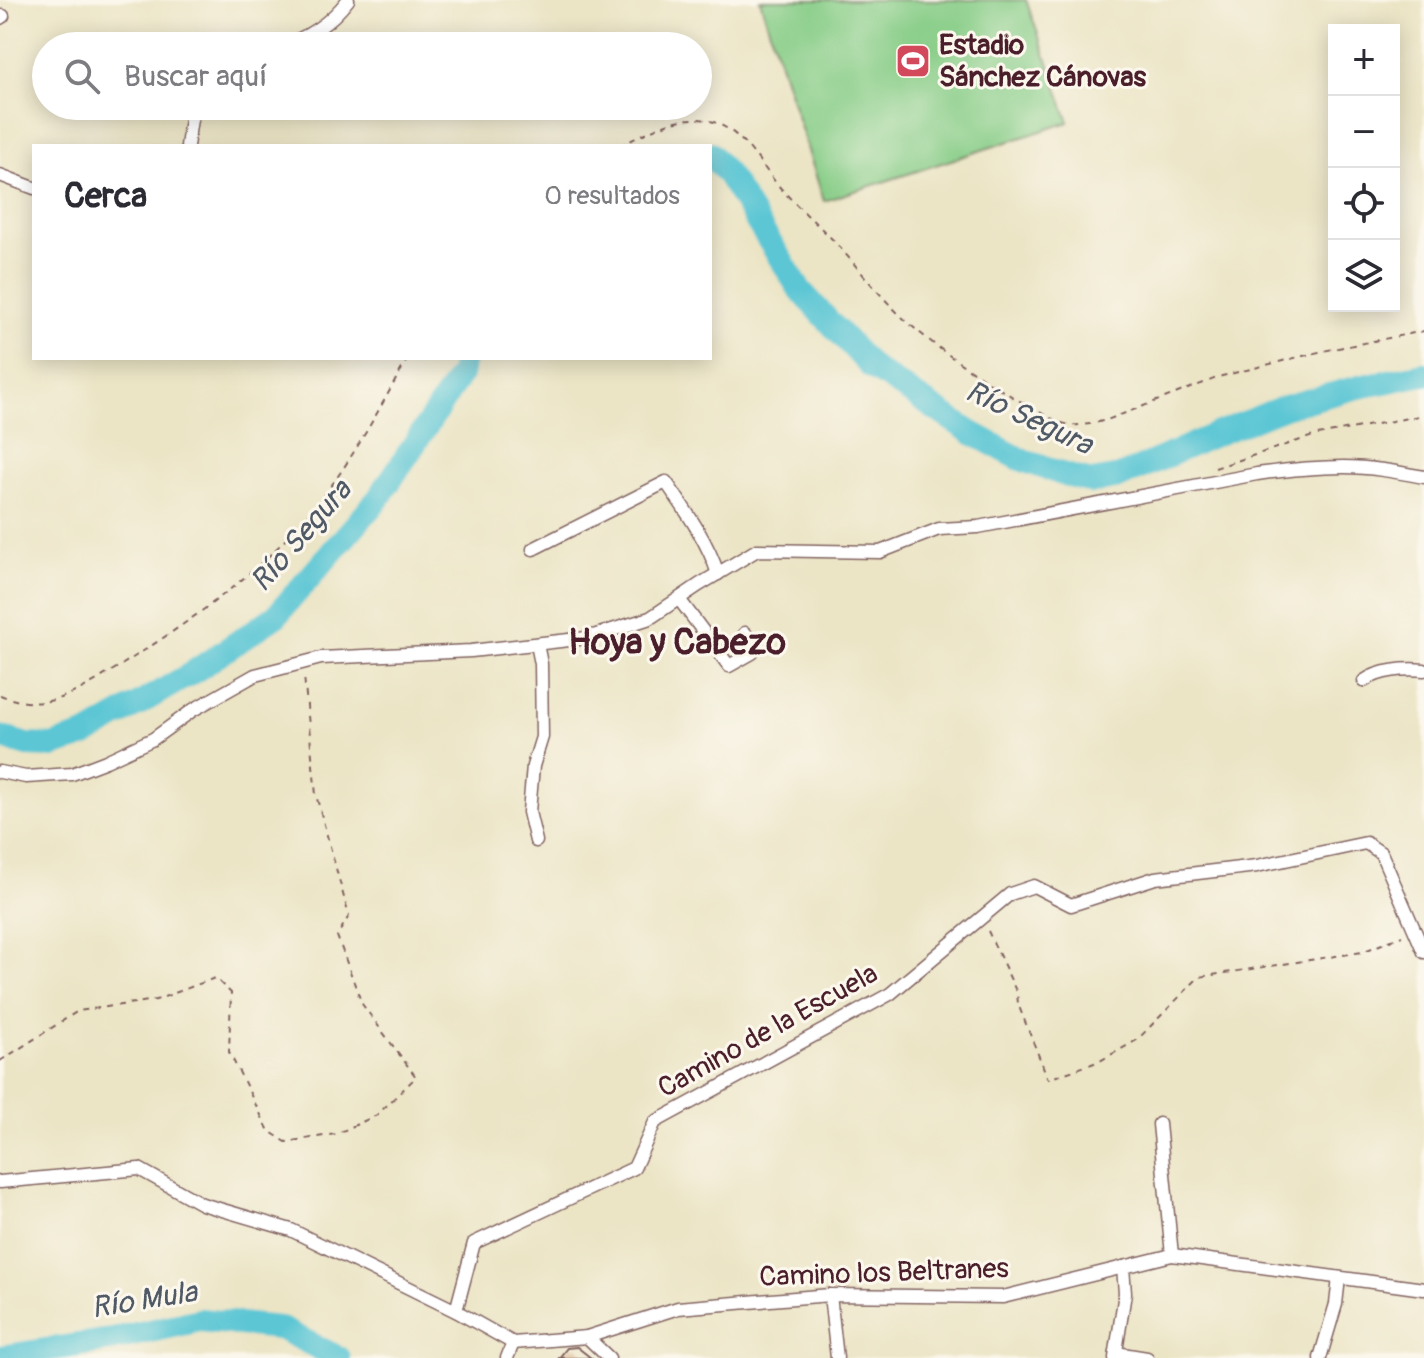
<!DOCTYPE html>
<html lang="es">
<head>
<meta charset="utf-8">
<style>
  body { margin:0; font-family:Pangolin,sans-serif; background:#f2f2f3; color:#2b2b33 }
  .controls { position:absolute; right:24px; top:24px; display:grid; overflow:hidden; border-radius:0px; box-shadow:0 4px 20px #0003 }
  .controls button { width:72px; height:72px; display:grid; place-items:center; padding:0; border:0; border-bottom:2px solid #e1e1e2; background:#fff; color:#2b2b33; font:40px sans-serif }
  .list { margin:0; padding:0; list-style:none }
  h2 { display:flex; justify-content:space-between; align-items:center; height:104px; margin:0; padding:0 32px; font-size:34px }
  h2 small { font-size:26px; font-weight:400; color:#7c7c81 }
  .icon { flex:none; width:44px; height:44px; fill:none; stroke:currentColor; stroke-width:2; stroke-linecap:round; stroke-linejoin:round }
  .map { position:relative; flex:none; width:1424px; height:1358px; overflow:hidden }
  .search { position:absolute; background:#fff; box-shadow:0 4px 20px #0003; left:32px; top:32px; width:680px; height:88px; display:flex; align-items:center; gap:20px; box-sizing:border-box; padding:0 28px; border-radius:44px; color:#7c7c81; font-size:30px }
  .panel { position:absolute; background:#fff; box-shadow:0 4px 20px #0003; left:32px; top:144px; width:680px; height:216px; border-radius:0px }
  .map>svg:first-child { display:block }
  .green { fill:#88cd88; stroke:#69765a; stroke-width:2 }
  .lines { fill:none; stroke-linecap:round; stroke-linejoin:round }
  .river { stroke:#5bc6d4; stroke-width:24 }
  .building { fill:#d9b38c }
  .street-casing { stroke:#826461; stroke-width:15 }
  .path { stroke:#826461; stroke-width:2; stroke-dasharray:6 6; stroke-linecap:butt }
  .street { stroke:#fff; stroke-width:12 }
  .labels { text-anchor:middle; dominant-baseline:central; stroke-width:6; stroke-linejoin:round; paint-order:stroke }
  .poi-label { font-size:28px; font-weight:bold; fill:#4a1f2b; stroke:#fbf7ec; text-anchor:start }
  .street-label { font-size:28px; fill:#4a1f2b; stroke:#fbf7ec }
  .water-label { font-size:30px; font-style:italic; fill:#505966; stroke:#fbf7ec }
  .district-label { font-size:36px; font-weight:bold; fill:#4a1f2b; stroke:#fbf7ec }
</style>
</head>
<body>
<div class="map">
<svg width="1424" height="1358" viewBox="0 0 1424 1358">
  <rect width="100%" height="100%" fill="#fbf7ec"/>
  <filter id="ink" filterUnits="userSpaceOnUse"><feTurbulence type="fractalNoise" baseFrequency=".0125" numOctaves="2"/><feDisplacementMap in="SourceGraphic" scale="16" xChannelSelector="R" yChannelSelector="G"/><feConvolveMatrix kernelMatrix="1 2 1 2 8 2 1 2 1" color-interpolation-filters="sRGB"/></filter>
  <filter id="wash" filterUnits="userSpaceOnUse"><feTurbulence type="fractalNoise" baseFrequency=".006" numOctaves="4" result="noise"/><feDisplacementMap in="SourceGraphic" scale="32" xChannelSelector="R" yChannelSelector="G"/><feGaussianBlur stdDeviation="1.8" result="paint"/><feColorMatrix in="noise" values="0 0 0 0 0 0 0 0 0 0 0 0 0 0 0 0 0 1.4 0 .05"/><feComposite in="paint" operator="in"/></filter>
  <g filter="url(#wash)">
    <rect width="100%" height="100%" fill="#ebe4c5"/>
    <!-- green -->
    <path class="green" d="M 760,0 L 1026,0 L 1069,122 L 824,201 Z"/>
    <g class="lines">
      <!-- river -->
      <g class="river">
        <path d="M 710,154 L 727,174 L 800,290 L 871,367 L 972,433 L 1020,459 L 1062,474 L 1092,482 L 1120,477 L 1214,435 L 1284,407 L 1359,387 L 1424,374"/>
        <path d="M 0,737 L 27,745 L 52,746 L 86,735 L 192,673 L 276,616 L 378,499 L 461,374 L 464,358"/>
        <path d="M 0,1357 L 110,1340 L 200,1320 L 279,1328 L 339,1358"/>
      </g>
    </g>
    <g id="blocks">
      <!-- building -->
      <path class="building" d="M 577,1347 L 591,1358 L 559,1358 L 567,1348 Z"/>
    </g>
  </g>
  <g filter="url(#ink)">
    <use href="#blocks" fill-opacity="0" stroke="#826461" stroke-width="2"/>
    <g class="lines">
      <!-- street casing -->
      <g class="street-casing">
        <g id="street">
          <path d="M 0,18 L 3,16"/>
          <path d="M 281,46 C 308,38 331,22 348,0"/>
          <path d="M 187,146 L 191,119 L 196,106"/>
          <path d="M 0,175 L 34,188"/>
          <path d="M 533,549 L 666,482 C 686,511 707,540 718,574"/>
          <path d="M 679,599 L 729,666 L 752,653 L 752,642 L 745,633"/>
          <path d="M 1364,681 C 1379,670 1406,668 1424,670"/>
          <path d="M 0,772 L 26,777 L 72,774 L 106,761 L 153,739 L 193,710 L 255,675 L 302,663 L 321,658 L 471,651 L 587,638 L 650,618 L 699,585 L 757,550 L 880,552 L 939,529 L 978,527 L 1257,474 C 1286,470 1314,467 1344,467 C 1371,467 1397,472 1424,477"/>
          <path d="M 536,841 L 529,812 L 533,766 L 542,737 L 541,664 L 537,644"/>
          <path d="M 1159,1124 L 1172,1255"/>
          <path d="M 0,1182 L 139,1169 L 202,1204 L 291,1230 L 456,1311 L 513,1343 L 587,1337 L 678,1308 L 830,1295 L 1003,1297 L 1172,1255 L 1424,1289"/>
          <path d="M 830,1295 L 837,1358"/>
          <path d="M 456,1311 L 474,1243 L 634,1168 L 655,1122 L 890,994 L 1010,894 L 1034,886 L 1071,905 L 1155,878 L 1257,866 L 1366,843 L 1381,853 L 1424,952"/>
          <path d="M 587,1337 L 609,1358"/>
          <path d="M 1116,1353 L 1147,1358"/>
          <path d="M 507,1358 L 513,1343"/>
          <path d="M 1115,1358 L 1125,1293 L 1123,1267"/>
          <path d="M 1320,1358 L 1336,1304 L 1339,1278"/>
        </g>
      </g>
      <!-- path -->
      <g class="path">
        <path d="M 620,146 C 646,133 676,114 706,120 C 743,127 761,168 785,193 C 800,209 817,224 833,240 C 856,265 877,293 902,317 C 935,348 987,383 1027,405 C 1041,412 1055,423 1071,425 C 1083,426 1095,423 1107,420 L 1222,376 L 1323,351 L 1424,331"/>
        <path d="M 1215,468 L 1313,436 L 1424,415"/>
        <path d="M 0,695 C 18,702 34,705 53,700 C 78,694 101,677 123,664 C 191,621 258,574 311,512 C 350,465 378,411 408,358"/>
        <path d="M 988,931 L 1017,993 L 1018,1004 L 1048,1079 L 1100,1061 L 1137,1040 L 1199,977 L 1362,952 L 1402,936"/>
        <path d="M 0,1061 L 78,1011 L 156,1000 L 215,978 L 231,993 L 229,1052 L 269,1131 L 286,1142 L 336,1134 L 377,1115 L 416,1077 L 362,1004 L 337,936 L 349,916 L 316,795 L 304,676"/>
      </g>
      <!-- street -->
      <use href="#street" class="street"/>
    </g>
  </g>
  <!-- icons -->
  <defs>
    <g id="stadium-square" transform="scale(1.8)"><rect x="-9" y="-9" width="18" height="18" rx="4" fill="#d1495b" stroke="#fbf7ec"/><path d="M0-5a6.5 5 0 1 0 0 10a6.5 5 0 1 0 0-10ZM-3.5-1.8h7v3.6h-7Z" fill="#fff"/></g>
  </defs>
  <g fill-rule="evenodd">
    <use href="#stadium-square" x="913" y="61"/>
  </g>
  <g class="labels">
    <!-- poi labels -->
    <g class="poi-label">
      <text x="939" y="45">Estadio<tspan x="939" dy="32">Sánchez Cánovas</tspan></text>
    </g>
    <!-- street labels -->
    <g class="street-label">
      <text transform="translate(768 1031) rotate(-29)">Camino de la Escuela</text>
      <text transform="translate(884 1273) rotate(-2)">Camino los Beltranes</text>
    </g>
    <!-- water labels -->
    <g class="water-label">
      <text transform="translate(1029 418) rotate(25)">Río Segura</text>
      <text transform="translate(301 536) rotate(-49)">Río Segura</text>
      <text transform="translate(144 1300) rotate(-9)">Río Mula</text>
    </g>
    <!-- district labels -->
    <g class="district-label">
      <text x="677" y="642">Hoya y Cabezo</text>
    </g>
  </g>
</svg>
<div class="controls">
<button>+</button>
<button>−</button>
<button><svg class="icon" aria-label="locate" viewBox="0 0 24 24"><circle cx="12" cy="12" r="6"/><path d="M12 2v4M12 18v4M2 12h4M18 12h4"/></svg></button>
<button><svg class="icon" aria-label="layers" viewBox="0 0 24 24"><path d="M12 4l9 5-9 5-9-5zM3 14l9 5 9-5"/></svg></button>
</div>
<div class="search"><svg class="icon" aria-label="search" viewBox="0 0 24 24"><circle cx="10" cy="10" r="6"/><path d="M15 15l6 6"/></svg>Buscar aquí</div>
<section class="panel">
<h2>Cerca<small>0 resultados</small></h2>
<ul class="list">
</ul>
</section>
</div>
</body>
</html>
